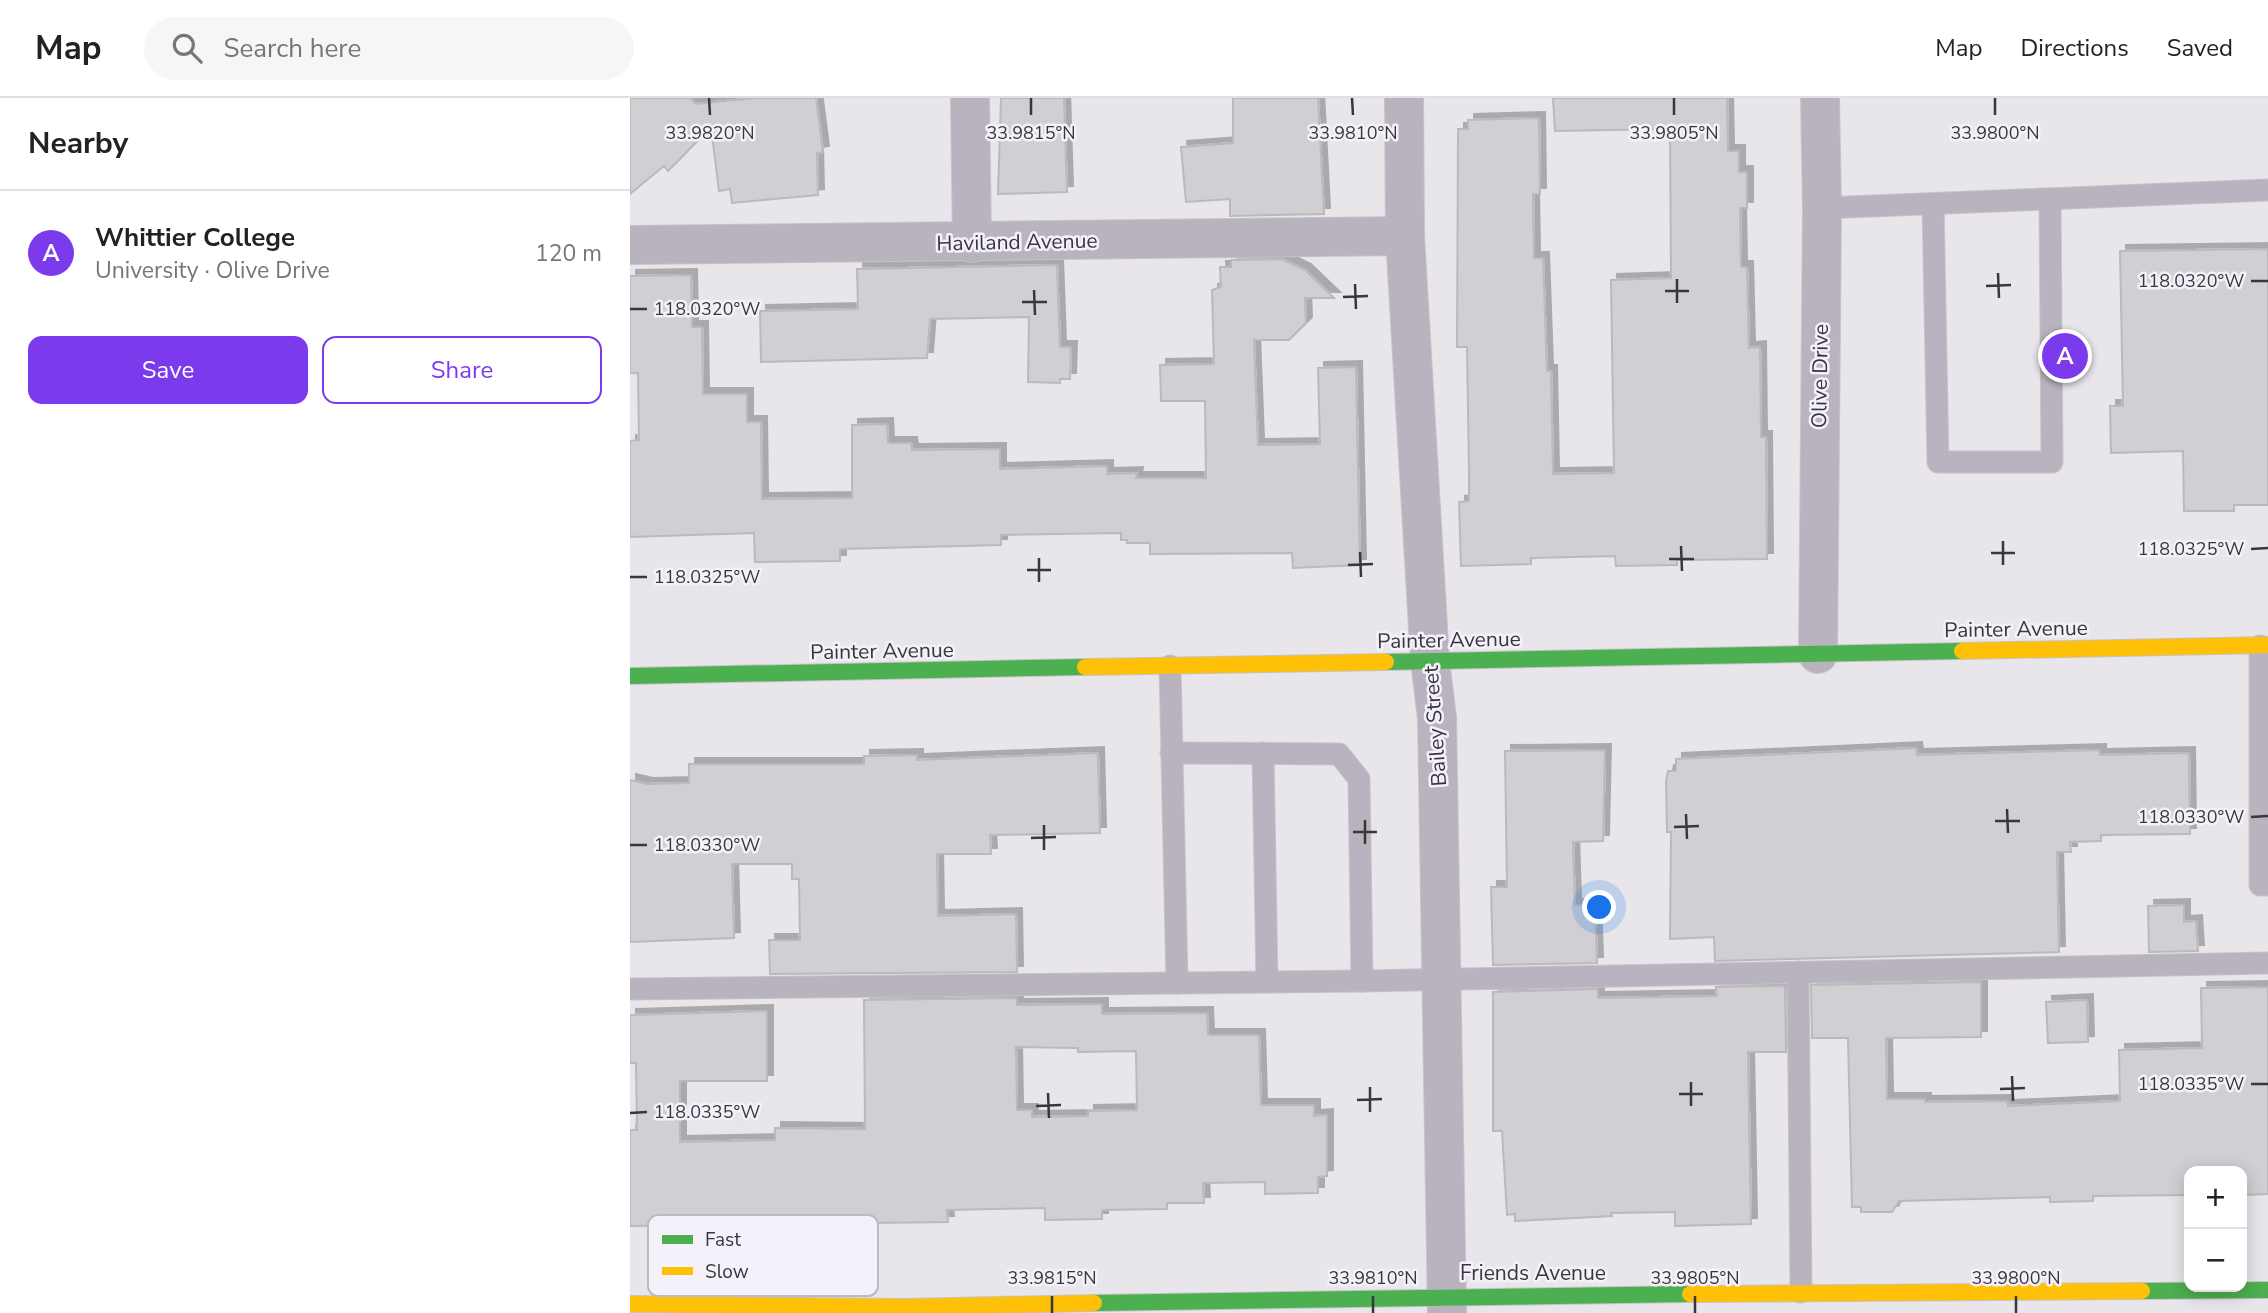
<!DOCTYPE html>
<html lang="en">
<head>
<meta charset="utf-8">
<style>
  body { margin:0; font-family:"Nunito Sans",sans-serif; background:#f6f6f6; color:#222 }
  .controls { position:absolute; right:21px; bottom:21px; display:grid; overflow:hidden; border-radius:14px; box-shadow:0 4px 18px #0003 }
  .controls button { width:63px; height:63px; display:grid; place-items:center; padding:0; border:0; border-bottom:2px solid #e0e0e0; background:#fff; color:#222; font:35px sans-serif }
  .you { position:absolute; left:970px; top:810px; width:24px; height:24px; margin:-18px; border:5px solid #fff; border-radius:50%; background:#1a73e8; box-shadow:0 0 0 10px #1a73e833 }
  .badge { display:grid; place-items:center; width:46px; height:46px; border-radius:50%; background:#7c3aed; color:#fff; font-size:23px; font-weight:700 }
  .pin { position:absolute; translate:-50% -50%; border:4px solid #fff; box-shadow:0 2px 7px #0006 }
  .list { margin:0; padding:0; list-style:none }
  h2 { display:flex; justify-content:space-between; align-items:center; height:91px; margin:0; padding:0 28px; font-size:30px }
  h2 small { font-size:23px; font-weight:400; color:#767676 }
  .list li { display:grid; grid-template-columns:46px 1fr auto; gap:21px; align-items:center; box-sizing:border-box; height:126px; padding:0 28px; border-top:2px solid #e0e0e0 }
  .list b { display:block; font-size:26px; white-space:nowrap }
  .list p { margin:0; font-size:23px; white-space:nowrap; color:#767676 }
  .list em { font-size:23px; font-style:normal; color:#767676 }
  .actions { display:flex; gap:14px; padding:21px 28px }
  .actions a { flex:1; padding:16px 0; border:2px solid #7c3aed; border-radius:14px; text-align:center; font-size:24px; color:#7c3aed }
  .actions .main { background:#7c3aed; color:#fff }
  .icon { flex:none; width:38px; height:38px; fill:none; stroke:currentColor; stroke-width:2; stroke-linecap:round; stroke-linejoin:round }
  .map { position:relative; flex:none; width:1638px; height:1215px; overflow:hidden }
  header { display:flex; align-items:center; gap:42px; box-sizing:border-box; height:98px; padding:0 35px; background:#fff; border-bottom:2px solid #e0e0e0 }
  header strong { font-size:33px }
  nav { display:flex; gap:38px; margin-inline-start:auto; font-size:24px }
  .search { width:490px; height:63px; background:#f6f6f6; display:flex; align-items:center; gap:18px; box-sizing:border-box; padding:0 24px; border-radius:38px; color:#767676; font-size:26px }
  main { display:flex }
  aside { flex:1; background:#fff }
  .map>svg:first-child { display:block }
  .building { fill:#d0cfd3; stroke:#bbb9bd; stroke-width:2; fill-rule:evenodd; filter:url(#shadow) }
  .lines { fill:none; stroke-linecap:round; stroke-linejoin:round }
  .lane-casing { stroke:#c5c4c7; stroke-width:23 }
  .street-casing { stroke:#c5c4c7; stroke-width:40 }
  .fast-casing { stroke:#c5c4c7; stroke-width:18 }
  .slow-casing { stroke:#c5c4c7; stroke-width:18 }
  .lane { stroke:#b8b3be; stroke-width:21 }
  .street { stroke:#b8b3be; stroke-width:38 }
  .fast { stroke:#4caf50; stroke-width:16 }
  .slow { stroke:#ffc107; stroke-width:16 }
  .ticks { fill:none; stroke:#38373a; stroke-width:2.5 }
  .labels { text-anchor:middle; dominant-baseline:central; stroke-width:5; stroke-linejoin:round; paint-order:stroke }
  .street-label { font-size:21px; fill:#38373a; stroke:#f5f1fb }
  .key { fill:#f5f1fb; stroke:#bcb9c1; stroke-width:2 }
  .key-label { font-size:19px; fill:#38373a }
  .ticks-label { font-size:18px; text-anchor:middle; fill:#38373a; stroke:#f5f1fb; stroke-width:5; stroke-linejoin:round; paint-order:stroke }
</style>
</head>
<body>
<header>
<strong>Map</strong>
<div class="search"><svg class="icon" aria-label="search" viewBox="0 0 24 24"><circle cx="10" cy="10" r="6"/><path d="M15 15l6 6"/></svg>Search here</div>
<nav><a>Map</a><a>Directions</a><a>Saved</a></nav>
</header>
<main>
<aside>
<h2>Nearby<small></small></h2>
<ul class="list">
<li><span class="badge">A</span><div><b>Whittier College</b><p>University · Olive Drive</p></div><em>120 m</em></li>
</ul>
<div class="actions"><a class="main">Save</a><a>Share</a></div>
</aside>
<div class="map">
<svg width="1638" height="1215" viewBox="0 0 1638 1215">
  <defs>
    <filter id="shadow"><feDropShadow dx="6" dy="-6" stdDeviation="0" flood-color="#0004"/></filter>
  </defs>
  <rect width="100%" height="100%" fill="#e8e6eb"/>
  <!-- building -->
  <g class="building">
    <path d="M 0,0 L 60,0 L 66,6 L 125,0 L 186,0 L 193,54 L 187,55 L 188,97 L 102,105 L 100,91 L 89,93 L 81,29 L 38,73 L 34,68 L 0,96 Z"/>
    <path d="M 371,0 L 434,0 L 437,94 L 368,96 Z"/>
    <path d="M 603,0 L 688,0 L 694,116 L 600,118 L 600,101 L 556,104 L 551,49 L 603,45 Z"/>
    <path d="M 923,0 L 1097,0 L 1098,53 L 1109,53 L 1109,74 L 1117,74 L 1117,110 L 1110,110 L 1111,169 L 1117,169 L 1119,250 L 1130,249 L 1131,339 L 1136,339 L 1137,461 L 1047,462 L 1047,467 L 986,468 L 985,458 L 901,460 L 901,466 L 831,468 L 829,404 L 839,403 L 839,374 L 837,249 L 827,249 L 828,31 L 838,31 L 838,22 L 909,20 L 910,96 L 903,96 L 904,160 L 913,160 L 917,273 L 921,273 L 923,376 L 984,375 L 981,182 L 1041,180 L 1040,31 L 925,33 Z"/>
    <path d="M 1638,151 L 1638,407 L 1604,407 L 1604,413 L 1554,413 L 1553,353 L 1481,355 L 1480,308 L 1493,308 L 1490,153 Z"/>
    <path d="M 652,161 L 675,172 L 704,200 L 675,200 L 676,225 L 659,242 L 624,242 L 628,347 L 690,346 L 688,270 L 726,269 L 730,467 L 663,470 L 662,455 L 520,456 L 520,445 L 497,445 L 497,442 L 491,442 L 491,435 L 371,437 L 371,447 L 210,451 L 210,463 L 125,464 L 124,435 L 0,439 L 0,343 L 9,342 L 8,275 L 0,275 L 0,178 L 61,177 L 62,229 L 72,229 L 73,296 L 117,296 L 117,324 L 131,324 L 132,401 L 222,400 L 222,327 L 257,326 L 258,345 L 281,345 L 282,352 L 370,351 L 370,371 L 477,368 L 477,376 L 507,375 L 506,380 L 576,380 L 575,303 L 531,303 L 530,267 L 584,266 L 582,192 L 591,189 L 590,169 L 601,169 L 601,162 Z"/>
    <path d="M 427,167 L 430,249 L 441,249 L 440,281 L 430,281 L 430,285 L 398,284 L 399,219 L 300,221 L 297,260 L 131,264 L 130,213 L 228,211 L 227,171 Z"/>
    <path d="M 1286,650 L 1287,657 L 1470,652 L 1470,657 L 1559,655 L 1560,736 L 1471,737 L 1471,743 L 1440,744 L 1441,754 L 1427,754 L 1429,854 L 1085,863 L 1084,839 L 1040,841 L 1041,734 L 1037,734 L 1036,683 L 1038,673 L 1046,673 L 1046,661 Z"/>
    <path d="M 975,652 L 973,743 L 943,744 L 945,807 L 965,807 L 967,865 L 863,867 L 861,789 L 877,789 L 875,653 Z"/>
    <path d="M 468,655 L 470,735 L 360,737 L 361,756 L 307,756 L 308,818 L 386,816 L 387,874 L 140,876 L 139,842 L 170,842 L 169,781 L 162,781 L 162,766 L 102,766 L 104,840 L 0,844 L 0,682 L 17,686 L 59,685 L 59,666 L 234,666 L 234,658 L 287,657 L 287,662 Z"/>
    <path d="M 1554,807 L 1554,824 L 1566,823 L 1568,853 L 1519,854 L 1518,808 Z"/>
    <path d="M 1351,884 L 1351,939 L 1256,940 L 1257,1001 L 1295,1001 L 1295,1004 L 1377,1003 L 1378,1008 L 1490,1003 L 1489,952 L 1572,950 L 1571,890 L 1638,889 L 1638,1096 L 1612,1097 L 1612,1073 L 1559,1073 L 1559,1097 L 1463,1098 L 1463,1103 L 1420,1104 L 1420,1099 L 1269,1103 L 1262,1114 L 1231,1114 L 1231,1109 L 1222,1109 L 1218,940 L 1182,940 L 1181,887 Z"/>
    <path d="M 1155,888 L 1156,954 L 1118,954 L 1121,1126 L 1045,1128 L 1045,1114 L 981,1115 L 982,1118 L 885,1123 L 885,1116 L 877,1117 L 872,1033 L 863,1033 L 863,894 L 968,891 L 968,900 L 1087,898 L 1086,889 Z"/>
    <path d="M 387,900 L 387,907 L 472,906 L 472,916 L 577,915 L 578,937 L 629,937 L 631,1007 L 684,1007 L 684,1018 L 697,1017 L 697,1078 L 688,1079 L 688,1095 L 635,1096 L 635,1084 L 573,1085 L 574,1105 L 537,1105 L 537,1111 L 472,1112 L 472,1121 L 415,1122 L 415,1110 L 317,1112 L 318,1124 L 0,1128 L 0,1032 L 7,1032 L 6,965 L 0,965 L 0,917 L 137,913 L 137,983 L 50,983 L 50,1044 L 145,1042 L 145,1030 L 235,1031 L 234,902 ZM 386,949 L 448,950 L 448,954 L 506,953 L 507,1012 L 458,1013 L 458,1018 L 402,1019 L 402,1012 L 387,1012 Z"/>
    <path d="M 1457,902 L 1458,944 L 1418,945 L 1416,904 Z"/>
  </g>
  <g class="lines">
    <!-- lane casing -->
    <g class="lane-casing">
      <g id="lane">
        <path d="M 1303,106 L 1308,364 L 1422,364 L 1420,101"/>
        <path d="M 1192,110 L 1638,92"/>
        <path d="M 1630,548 L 1630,787 L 1638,787"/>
        <path d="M 540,568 L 547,885"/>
        <path d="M 541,655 L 709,656 L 729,681 L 732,883"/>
        <path d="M 633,655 L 637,884"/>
        <path d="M 1168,874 L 1171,1194"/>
        <path d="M 0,891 L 732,883 L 1638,865"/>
      </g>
    </g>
    <!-- street casing -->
    <g class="street-casing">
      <g id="street">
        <path d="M 340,0 L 342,145"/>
        <path d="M 774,0 L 775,138 L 800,563 L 807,620 L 817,1215"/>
        <path d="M 0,147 L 775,138"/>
        <path d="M 1188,556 L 1192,110 L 1190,0"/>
      </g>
    </g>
    <!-- fast casing -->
    <g class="fast-casing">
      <g id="fast">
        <path d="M 756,564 L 1332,553"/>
        <path d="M 0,578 L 455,569"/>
        <path d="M 1512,1193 L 1638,1192"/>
        <path d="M 464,1205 L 1060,1196"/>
      </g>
    </g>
    <!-- slow casing -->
    <g class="slow-casing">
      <g id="slow">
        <path d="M 1332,553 L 1638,547"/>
        <path d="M 455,569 L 756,564"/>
        <path d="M 1060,1196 L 1512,1193"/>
        <path d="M 0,1206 L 275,1209 L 464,1205"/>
      </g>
    </g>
    <!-- lane -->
    <use href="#lane" class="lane"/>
    <!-- street -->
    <use href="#street" class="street"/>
    <!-- fast -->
    <use href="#fast" class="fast"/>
    <!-- slow -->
    <use href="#slow" class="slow"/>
  </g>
  <!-- ticks -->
  <path class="ticks" d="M 79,0 L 80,17M 401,0 L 401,17M 722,0 L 723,17M 1044,0 L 1044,17M 1365,0 L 1365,17M 1368,175 L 1369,200M 1047,181 L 1047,205M 1621,183 L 1638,183M 725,186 L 726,211M 1356,188 L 1381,187M 404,192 L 405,217M 1035,193 L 1059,193M 713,199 L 738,198M 392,204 L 417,204M 0,211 L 17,211M 1373,443 L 1373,467M 1051,448 L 1052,473M 1621,451 L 1638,450M 730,454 L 731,479M 1361,455 L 1385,455M 409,460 L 409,484M 1039,461 L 1064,461M 718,467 L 743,466M 397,472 L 421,472M 0,479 L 17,479M 1377,711 L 1378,735M 1056,716 L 1057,741M 1621,719 L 1638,718M 735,722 L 735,746M 1365,723 L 1390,723M 414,727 L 414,752M 1044,729 L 1069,728M 723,734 L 747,734M 401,740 L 426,739M 0,747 L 17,747M 1382,978 L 1383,1003M 1061,984 L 1061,1008M 1621,986 L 1638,986M 740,989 L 740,1014M 1370,991 L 1395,990M 418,995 L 419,1020M 1049,996 L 1073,996M 727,1002 L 752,1001M 406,1008 L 431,1007M 0,1015 L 17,1014M 422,1198 L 422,1215M 743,1198 L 743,1215M 1065,1198 L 1065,1215M 1386,1198 L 1386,1215"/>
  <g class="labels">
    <!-- street labels -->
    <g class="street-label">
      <text transform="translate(387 144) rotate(-1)">Haviland Avenue</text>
      <text transform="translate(1190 278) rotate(-89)">Olive Drive</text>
      <text transform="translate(1386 531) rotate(-1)">Painter Avenue</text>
      <text transform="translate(819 542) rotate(-1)">Painter Avenue</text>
      <text transform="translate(252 553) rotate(-1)">Painter Avenue</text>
      <text transform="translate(805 628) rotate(-94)">Bailey Street</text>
      <text x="903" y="1175">Friends Avenue</text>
    </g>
  </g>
  <!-- legend -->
  <rect x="18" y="1117" width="230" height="81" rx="10" class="key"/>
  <rect x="32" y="1137" width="31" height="9" fill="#4caf50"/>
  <rect x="32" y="1169" width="31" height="8" fill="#ffc107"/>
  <g class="key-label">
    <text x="75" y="1148">Fast</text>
    <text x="75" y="1180">Slow</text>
  </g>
  <g class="ticks-label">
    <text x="80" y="41">33.9820°N</text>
    <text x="401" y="41">33.9815°N</text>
    <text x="723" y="41">33.9810°N</text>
    <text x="1044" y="41">33.9805°N</text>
    <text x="1365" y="41">33.9800°N</text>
    <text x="1561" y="189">118.0320°W</text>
    <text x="77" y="217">118.0320°W</text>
    <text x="1561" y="457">118.0325°W</text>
    <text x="77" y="485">118.0325°W</text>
    <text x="1561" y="725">118.0330°W</text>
    <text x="77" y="753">118.0330°W</text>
    <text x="1561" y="992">118.0335°W</text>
    <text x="77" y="1020">118.0335°W</text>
    <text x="422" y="1186">33.9815°N</text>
    <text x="743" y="1186">33.9810°N</text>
    <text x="1065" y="1186">33.9805°N</text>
    <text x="1386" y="1186">33.9800°N</text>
  </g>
</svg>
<div class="controls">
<button>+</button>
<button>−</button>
</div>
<div class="you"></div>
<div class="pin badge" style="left:1435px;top:258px">A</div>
</div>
</main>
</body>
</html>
